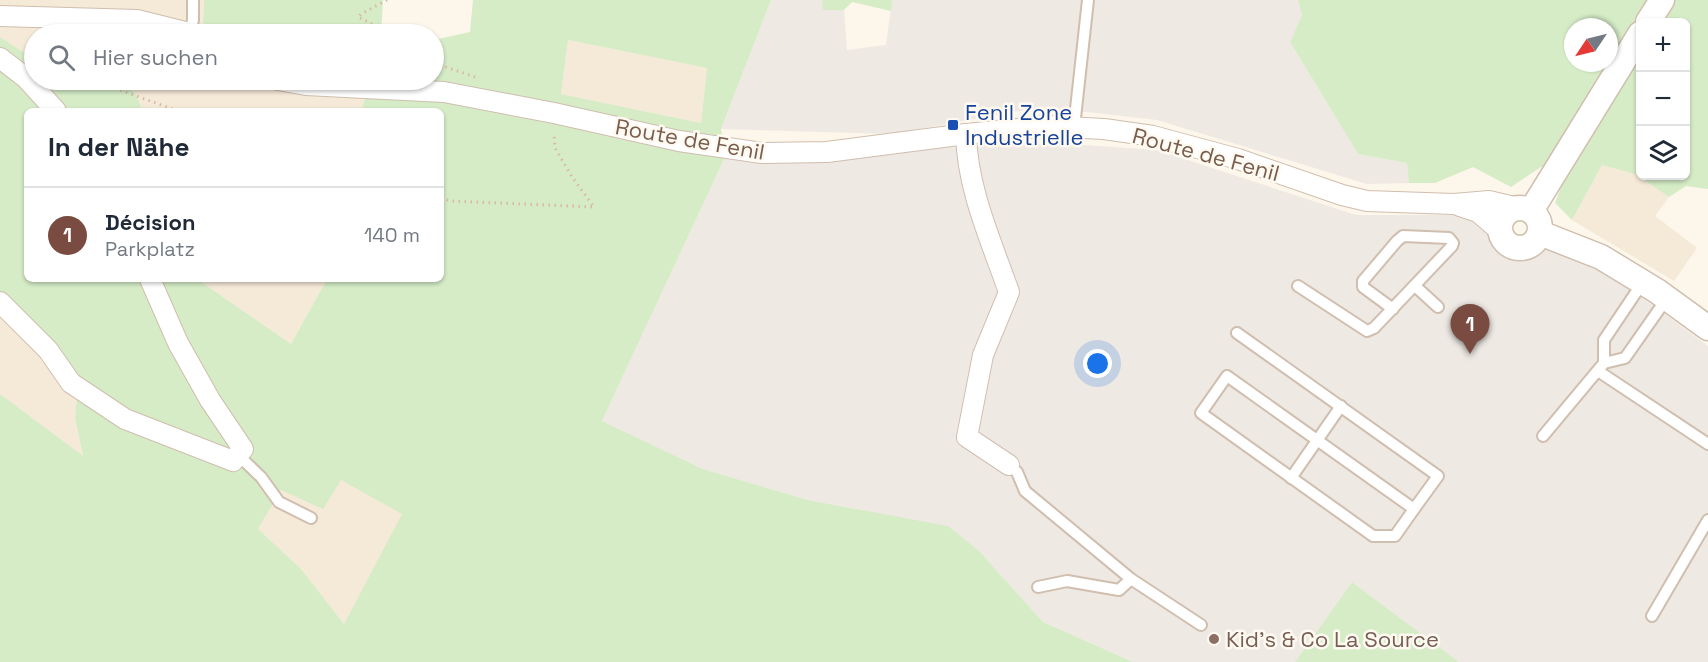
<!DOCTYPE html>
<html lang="de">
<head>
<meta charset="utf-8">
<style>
  body { margin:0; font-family:"Space Grotesk",sans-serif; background:#f6f6f7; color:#1f2937 }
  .controls { position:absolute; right:18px; top:18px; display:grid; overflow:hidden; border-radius:9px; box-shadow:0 2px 4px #0004 }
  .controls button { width:54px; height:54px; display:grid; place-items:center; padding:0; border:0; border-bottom:2px solid #e0e1e3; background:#fff; color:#1f2937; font:30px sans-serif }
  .compass { position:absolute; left:1564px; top:18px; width:54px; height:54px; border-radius:50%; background:#fff; box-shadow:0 2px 4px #0004; rotate:235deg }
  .you { position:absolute; left:1098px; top:364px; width:21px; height:21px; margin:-15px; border:4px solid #fff; border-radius:50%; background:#1a73e8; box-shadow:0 0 0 9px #1a73e833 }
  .badge { display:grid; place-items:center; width:39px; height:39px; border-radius:50%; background:#794b41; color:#fff; font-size:20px; font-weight:700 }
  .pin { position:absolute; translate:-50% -50px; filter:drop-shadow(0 2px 3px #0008) }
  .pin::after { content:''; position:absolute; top:32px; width:21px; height:18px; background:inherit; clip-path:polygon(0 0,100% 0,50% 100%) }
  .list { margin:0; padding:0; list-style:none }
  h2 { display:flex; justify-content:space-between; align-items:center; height:78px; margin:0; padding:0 24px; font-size:26px }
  h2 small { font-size:20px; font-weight:400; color:#747a83 }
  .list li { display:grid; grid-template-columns:39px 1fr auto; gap:18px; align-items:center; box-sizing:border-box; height:96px; padding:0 24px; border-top:2px solid #e0e1e3 }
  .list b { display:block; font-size:22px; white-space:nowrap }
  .list p { margin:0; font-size:20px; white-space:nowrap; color:#747a83 }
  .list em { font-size:20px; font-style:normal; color:#747a83 }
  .icon { flex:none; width:33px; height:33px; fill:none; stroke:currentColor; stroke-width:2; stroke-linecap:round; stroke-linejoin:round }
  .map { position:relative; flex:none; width:1708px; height:662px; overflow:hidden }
  .search { position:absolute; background:#fff; box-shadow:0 2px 4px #0004; left:24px; top:24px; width:420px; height:66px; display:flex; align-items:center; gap:15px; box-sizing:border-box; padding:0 21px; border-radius:33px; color:#747a83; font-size:22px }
  .panel { position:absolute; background:#fff; box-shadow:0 2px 4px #0004; left:24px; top:108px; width:420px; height:174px; border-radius:9px }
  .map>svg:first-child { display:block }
  .residential { fill:#f5e9d8 }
  .industrial { fill:#eee9e3 }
  .green { fill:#d5ecc7; fill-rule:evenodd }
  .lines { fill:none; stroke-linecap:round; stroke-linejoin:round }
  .service-casing { stroke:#d0beae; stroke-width:14 }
  .minor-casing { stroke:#d0beae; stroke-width:22 }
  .tertiary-casing { stroke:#d0beae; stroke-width:27 }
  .path { stroke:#d9baa3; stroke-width:3; stroke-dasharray:1.5 4.5; stroke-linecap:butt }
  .service { stroke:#fff; stroke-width:10 }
  .minor { stroke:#fff; stroke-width:20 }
  .tertiary { stroke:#fff; stroke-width:24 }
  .transit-dot { fill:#1a4fb4; stroke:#fffaf1; stroke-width:2 }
  .education-dot { fill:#8d6e63; stroke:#fffaf1; stroke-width:2 }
  .labels { text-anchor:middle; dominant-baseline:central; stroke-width:5; stroke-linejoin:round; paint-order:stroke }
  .transit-label { font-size:22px; fill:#164399; stroke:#fffaf1; text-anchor:start }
  .street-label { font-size:22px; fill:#795d4c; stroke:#fffaf1 }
  .education-label { font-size:22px; fill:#785e54; stroke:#fffaf1; text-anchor:start }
</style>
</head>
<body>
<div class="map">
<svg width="1708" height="662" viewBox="0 0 1708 662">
  <rect width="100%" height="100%" fill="#fdf6ea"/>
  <!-- residential -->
  <g class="residential">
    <path d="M 0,0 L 204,0 L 203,23 L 222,34 L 34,34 L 34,59 L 0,37 Z"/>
    <path d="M 568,40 L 707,68 L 701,123 L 561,94 Z"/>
    <path d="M 124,80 L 371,80 L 361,111 L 143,111 L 136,95 Z"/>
    <path d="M 1602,165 L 1635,174 L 1669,197 L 1655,216 L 1697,248 L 1674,281 L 1572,220 Z"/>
    <path d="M 197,279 L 327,279 L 291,344 Z"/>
    <path d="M 0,302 L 77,395 L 75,418 L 83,457 L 0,394 Z"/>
    <path d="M 341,480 L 403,514 L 344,624 L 301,569 L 258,529 L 281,489 Z"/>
  </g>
  <!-- industrial -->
  <g class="industrial">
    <path d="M 771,0 L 822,0 L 824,10 L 844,10 L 847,50 L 886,45 L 892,0 L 1298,0 L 1302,15 L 1290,42 L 1358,154 L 1407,163 L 1409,183 L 1367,184 L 1157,120 L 1042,107 L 891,134 L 721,129 Z"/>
    <path d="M 1054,143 L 1157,150 L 1356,215 L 1454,215 L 1606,271 L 1708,346 L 1708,662 L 1459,662 L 1352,582 L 1295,662 L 1133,662 L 1043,622 L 979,551 L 863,510 L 808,500 L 703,469 L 602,421 L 726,155 Z"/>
  </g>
  <!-- green -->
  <g class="green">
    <path d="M 204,0 L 383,0 L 381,34 L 222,34 L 203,23 Z"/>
    <path d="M 473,0 L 771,0 L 721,129 L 726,155 L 602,421 L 703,469 L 808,500 L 948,526 L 979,551 L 1043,622 L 1133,662 L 0,662 L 0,394 L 83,456 L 75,418 L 77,395 L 0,302 L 0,37 L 34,59 L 34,80 L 124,80 L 136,95 L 143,111 L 27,111 L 27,279 L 197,279 L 291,344 L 327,279 L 441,279 L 441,111 L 361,111 L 371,80 L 434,80 L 434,40 L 470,32 ZM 568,40 L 707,68 L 701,123 L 561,94 ZM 341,480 L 402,514 L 344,624 L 301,569 L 258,529 L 281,490 L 323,509 Z"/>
    <path d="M 822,0 L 892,0 L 891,11 L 852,2 L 844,10 L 823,10 Z"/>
    <path d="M 1298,0 L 1708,0 L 1708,189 L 1686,186 L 1669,197 L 1635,174 L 1602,165 L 1572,220 L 1555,203 L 1566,174 L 1541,167 L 1511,187 L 1473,167 L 1435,183 L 1409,183 L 1407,163 L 1358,154 L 1290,42 L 1302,15 ZM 1640,22 L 1686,22 L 1686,176 L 1640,176 ZM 1573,27 L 1609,27 L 1609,63 L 1573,63 Z"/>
    <path d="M 1352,582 L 1459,662 L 1295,662 Z"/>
  </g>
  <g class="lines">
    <!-- service casing -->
    <g class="service-casing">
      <g id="service">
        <path d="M 190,33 L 193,20 L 193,0"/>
        <path d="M 1074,127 L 1088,0"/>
        <path d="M 1298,286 L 1367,331 L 1374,328 L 1452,246 L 1453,243 L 1449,238 L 1403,236 L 1397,241 L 1363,281 L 1363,287 L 1393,309"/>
        <path d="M 1415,286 L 1438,307"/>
        <path d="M 1237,333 L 1438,476 L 1414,509"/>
        <path d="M 1604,363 L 1625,358 L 1667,298"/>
        <path d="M 1598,371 L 1708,444"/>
        <path d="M 1227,376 L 1414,509 L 1395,536 L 1373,536 L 1201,413 Z"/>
        <path d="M 1543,436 L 1604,363 L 1604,340 L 1643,282"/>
        <path d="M 238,455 L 261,477 L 279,502 L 311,518"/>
        <path d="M 1009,465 L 1017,472 L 1025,491 L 1131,579 L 1201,625"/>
        <path d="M 1291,478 L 1341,406"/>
        <path d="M 1038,587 L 1067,581 L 1119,590 L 1131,579"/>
        <path d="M 1652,616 L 1708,520"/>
      </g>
    </g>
    <!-- minor casing -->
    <g class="minor-casing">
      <g id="minor">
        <path d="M 0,16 L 137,20 L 193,34"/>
        <path d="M 0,58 L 26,78 L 56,111"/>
        <path d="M 278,80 L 306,85 L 444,92 L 554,113 L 679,141 L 762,153 L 827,152 L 966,134 L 1048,126 L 1104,129 L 1153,136 L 1238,159 L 1342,195 L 1367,201 L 1454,204 L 1489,201 L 1518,208"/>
        <path d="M 966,134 C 967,188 991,241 1009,292 L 983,355 L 967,437 L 1009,465"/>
        <path d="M 1460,206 L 1478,212 L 1500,231"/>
        <path d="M 0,302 L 48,350 L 71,383 L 125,419 L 233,461 L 243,449 L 210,400 L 178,343 L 150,279"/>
      </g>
    </g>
    <!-- tertiary casing -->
    <g class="tertiary-casing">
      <g id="tertiary">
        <path d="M 1648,22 L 1662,0"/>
        <circle cx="1520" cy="228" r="20"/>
        <path d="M 1531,211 L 1640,34"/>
        <path d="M 1540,233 L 1601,257 L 1657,291 L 1708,328"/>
      </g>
    </g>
    <!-- path -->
    <g class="path">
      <path d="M 387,0 L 361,14 L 358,17 L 392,34"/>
      <path d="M 434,63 L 478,78"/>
      <path d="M 92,80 L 178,111"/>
      <path d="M 441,198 L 451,201 L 594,207 L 572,177 L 555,148 L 554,133"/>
    </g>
    <!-- service -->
    <use href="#service" class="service"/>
    <!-- minor -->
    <use href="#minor" class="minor"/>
    <!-- tertiary -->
    <use href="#tertiary" class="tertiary"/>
  </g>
  <!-- markers -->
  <rect class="transit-dot" x="947" y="119" width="12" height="12" rx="3"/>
  <circle class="education-dot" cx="1214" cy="639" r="6"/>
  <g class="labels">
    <!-- transit labels -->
    <g class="transit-label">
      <text x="965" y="112">Fenil Zone<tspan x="965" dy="25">Industrielle</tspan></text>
    </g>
    <!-- street labels -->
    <g class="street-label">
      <text transform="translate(690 139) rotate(10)">Route de Fenil</text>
      <text transform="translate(1206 154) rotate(15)">Route de Fenil</text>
    </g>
    <!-- education labels -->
    <g class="education-label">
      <text x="1226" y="639">Kid's &amp; Co La Source</text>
    </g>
  </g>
</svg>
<div class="controls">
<button>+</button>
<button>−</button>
<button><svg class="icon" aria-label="layers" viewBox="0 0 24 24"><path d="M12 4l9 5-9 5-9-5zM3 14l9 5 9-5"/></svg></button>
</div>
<svg class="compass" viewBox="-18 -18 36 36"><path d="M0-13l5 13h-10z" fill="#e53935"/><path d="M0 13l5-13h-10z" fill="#747a83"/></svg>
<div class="you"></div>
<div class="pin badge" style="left:1470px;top:354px">1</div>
<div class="search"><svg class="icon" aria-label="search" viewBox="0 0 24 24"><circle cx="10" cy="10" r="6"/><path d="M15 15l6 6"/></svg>Hier suchen</div>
<section class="panel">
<h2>In der Nähe<small></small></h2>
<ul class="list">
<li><span class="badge">1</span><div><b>Décision</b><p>Parkplatz</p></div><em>140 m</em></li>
</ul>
</section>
</div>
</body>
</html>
